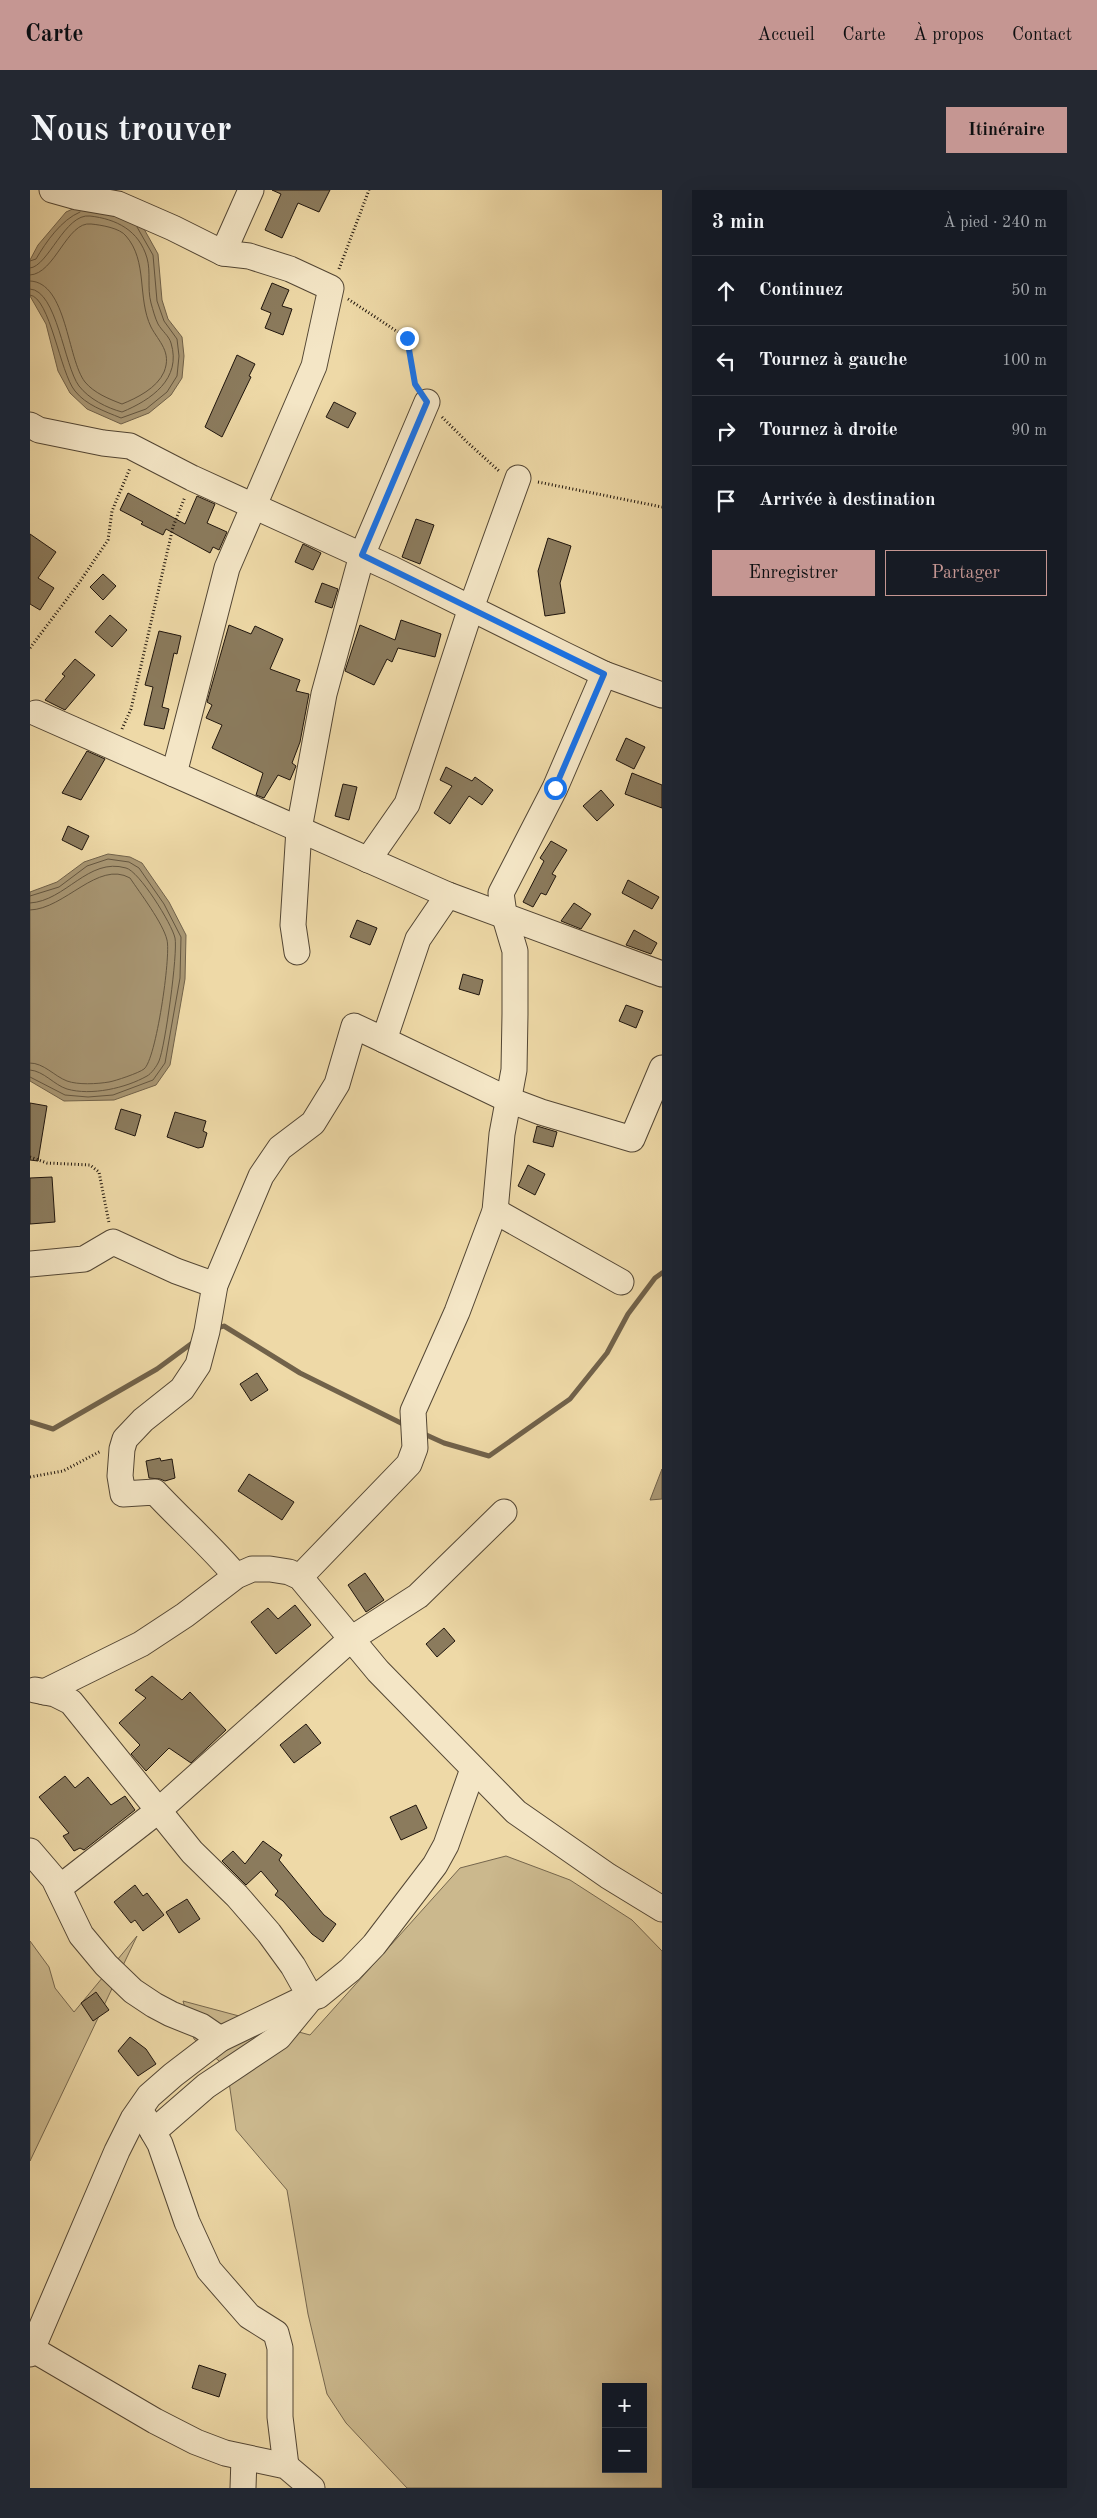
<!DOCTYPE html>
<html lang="fr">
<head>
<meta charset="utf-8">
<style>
  body { margin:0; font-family:"Old Standard TT",serif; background:#242831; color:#f1f3f6 }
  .controls { position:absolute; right:15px; bottom:15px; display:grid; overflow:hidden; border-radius:0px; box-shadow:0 5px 20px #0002 }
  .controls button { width:45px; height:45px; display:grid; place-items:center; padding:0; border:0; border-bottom:1px solid #363941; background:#171b24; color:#f1f3f6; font:25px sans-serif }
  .stop { position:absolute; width:15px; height:15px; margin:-11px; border:4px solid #1a73e8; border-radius:50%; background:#fff }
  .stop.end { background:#1a73e8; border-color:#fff; box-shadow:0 1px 5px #0008 }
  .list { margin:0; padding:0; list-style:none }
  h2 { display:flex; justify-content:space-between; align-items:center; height:65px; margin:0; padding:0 20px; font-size:21px }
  h2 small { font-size:16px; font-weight:400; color:#9ea1a6 }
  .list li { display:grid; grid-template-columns:32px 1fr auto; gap:15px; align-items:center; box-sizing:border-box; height:70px; padding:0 20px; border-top:1px solid #363941 }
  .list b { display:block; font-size:19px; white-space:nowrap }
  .list em { font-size:16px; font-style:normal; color:#9ea1a6 }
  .actions { display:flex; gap:10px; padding:15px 20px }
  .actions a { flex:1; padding:11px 0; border:1px solid #c59692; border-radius:0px; text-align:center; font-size:18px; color:#c59692 }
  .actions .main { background:#c59692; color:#111 }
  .icon { flex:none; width:28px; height:28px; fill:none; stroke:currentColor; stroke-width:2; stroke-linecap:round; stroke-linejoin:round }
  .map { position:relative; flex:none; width:632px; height:2298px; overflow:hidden; border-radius:0px }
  header { display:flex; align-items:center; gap:30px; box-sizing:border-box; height:70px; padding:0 25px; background:#c59692; color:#111 }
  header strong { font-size:24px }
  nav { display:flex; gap:28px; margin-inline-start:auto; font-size:18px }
  .intro { display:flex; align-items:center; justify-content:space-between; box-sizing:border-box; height:120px; padding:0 30px }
  h1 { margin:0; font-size:35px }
  .button { padding:12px 22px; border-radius:0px; background:#c59692; color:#111; font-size:18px; font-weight:700 }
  main { display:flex; gap:30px; padding:0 30px }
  aside { flex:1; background:#171b24; border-radius:0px; box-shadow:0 5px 20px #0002 }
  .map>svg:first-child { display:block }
  .green { fill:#cbb88d; stroke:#75664d; fill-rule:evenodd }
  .water { fill:#a89673; stroke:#71624a }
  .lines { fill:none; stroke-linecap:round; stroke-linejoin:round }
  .shore { stroke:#645640; stroke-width:1 }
  .stream { stroke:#71624a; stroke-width:5 }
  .building { fill:#8b7b5d; stroke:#1f150d }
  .minor-casing { stroke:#534634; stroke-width:27 }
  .path { stroke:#1f150d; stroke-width:3; stroke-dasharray:1 2.5; stroke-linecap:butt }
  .minor { stroke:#f4e6c6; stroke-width:25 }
  .route { stroke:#1a73e8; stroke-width:6 }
</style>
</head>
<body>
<header>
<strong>Carte</strong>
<nav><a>Accueil</a><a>Carte</a><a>À propos</a><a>Contact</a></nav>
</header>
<div class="intro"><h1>Nous trouver</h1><a class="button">Itinéraire</a></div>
<main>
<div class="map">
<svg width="632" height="2298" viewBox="0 0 632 2298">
  <rect width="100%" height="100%" fill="#eed9a7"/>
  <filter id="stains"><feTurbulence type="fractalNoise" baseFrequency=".004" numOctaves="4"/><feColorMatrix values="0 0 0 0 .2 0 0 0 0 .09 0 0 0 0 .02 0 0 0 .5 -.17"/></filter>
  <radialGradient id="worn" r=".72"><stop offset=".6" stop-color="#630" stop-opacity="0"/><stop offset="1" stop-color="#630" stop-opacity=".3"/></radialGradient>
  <!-- green -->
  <g class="green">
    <path d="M 476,1666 L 540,1690 L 602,1730 L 632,1761 L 632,2298 L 377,2298 L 316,2233 L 297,2204 L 278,2124 L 257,2000 L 206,1940 L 197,1878 L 164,1849 L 153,1811 L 280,1845 L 430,1678 ZM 576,2197 L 613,2197 L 613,2279 L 576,2279 Z"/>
    <path d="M 107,1746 L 0,1971 L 0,1751 L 19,1777 L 25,1798 L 44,1822 Z"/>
  </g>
  <!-- water -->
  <g class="water">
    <path d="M 56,13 L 109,30 L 128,64 L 132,110 L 138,129 L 152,147 L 154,166 L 152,188 L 141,205 L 119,223 L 91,234 L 57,219 L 40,203 L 28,181 L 16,134 L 0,106 L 0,70 L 8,55 L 36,22 Z"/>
    <path d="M 78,664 L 100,667 L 112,673 L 139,712 L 156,745 L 155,789 L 140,875 L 126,895 L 84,910 L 34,911 L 0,891 L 0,702 L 27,692 L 54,672 Z"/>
    <path d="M 632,1279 L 632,1309 L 620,1310 Z"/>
  </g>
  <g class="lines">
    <!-- shore -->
    <g class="shore">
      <path d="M 0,71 L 6,69 C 16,52 31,30 50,22"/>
      <path d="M 0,78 C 18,77 35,23 60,26 C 86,29 109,40 117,68 C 121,82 117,98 121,113 C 123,120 125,128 128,134 C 132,141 139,146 141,153 C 152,189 121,210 92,222 C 77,218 59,209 49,196 C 34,176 27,100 0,99"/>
      <path d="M 0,85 C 25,84 37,31 61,34 C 71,35 90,38 96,46 C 118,71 107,108 121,137 C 129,152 142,162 134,182 C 127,198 107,208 92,214 C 79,209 64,203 55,192 C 37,169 37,92 0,91"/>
      <path d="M 0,105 C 20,107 30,183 45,201 C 56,215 74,221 91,228 L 116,219 L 137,202 L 147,186 L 149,166 L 147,149 L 134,131 L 127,111 L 123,65 L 107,37"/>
      <path d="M 0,706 L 29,697 L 57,676 L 78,669 L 99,672 L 109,678 L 134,714 L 151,747 L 150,788 L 135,873 L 123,890 L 83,905 L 58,907 L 35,905 L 0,887"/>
      <path d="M 0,713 C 36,711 58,667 96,678 C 109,681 142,734 145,748 C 148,763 135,857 129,871 C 127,876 121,884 117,886 C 96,898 61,906 37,899 C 24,895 14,881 0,880"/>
      <path d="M 0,720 C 35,719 68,670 100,688 C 110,703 133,733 137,750 C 141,766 126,870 114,879 C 109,883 85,891 79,892 C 67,894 48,895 37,891 C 24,886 14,873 0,873"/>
    </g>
    <!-- stream -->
    <g class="stream">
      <path d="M 185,1139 L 194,1136 L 270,1183 L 377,1236"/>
      <path d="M 0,1232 L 23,1239 L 127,1179 L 165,1151"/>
      <path d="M 392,1243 L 414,1253 L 459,1266 L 540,1209 L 577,1163 L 598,1124 L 625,1088 L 632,1083"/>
    </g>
  </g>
  <!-- building -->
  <g class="building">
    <path d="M 242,0 L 300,0 L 289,22 L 268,13 L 252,48 L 235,40 L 251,4 Z"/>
    <path d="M 242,93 L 259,100 L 252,116 L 262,119 L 253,145 L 235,138 L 241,123 L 231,119 Z"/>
    <path d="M 207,165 L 225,174 L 219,186 L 221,187 L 192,247 L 175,237 Z"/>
    <path d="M 304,212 L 326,223 L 318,238 L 296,227 Z"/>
    <path d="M 98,303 L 155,334 L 167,306 L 185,314 L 177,333 L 197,342 L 189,360 L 183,357 L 180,363 L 136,339 L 133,345 L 111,334 L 113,332 L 90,320 Z"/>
    <path d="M 386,329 L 404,335 L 390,374 L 372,367 Z"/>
    <path d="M 0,344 L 26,362 L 8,388 L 24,398 L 10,420 L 0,414 Z"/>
    <path d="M 518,348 L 541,356 L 530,393 L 535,423 L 515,426 L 508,381 Z"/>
    <path d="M 273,354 L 291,363 L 283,380 L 265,372 Z"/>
    <path d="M 73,384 L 86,396 L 73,410 L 60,397 Z"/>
    <path d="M 292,393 L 308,399 L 302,418 L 285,412 Z"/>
    <path d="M 80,425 L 97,440 L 82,457 L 65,442 Z"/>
    <path d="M 371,430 L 411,444 L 405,467 L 368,458 L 362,472 L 357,469 L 344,495 L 315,481 L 330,435 L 365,450 Z"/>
    <path d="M 199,435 L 221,444 L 225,436 L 253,449 L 240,479 L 270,490 L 266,501 L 279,504 L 270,552 L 262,573 L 266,576 L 260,590 L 248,585 L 234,608 L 226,605 L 233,583 L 182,558 L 192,535 L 176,528 L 182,515 L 177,512 Z"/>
    <path d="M 129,441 L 151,446 L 147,464 L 144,463 L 132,517 L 139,519 L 134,539 L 114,535 L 123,497 L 115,495 Z"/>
    <path d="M 45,469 L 65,485 L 35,520 L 15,510 L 35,486 L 32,484 Z"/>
    <path d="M 596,548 L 615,557 L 604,579 L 586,570 Z"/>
    <path d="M 57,561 L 75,569 L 51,610 L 32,603 Z"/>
    <path d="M 416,577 L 442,591 L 445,587 L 463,600 L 452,615 L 439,606 L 420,634 L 404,623 L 422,596 L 410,590 Z"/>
    <path d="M 602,583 L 632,595 L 632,618 L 595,604 Z"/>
    <path d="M 313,594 L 327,597 L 319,630 L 305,626 Z"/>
    <path d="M 571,600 L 584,615 L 567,631 L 553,616 Z"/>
    <path d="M 38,636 L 59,646 L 52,660 L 32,650 Z"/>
    <path d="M 521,651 L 537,660 L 522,684 L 526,686 L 516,705 L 511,703 L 503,717 L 493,712 L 514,671 L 510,668 Z"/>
    <path d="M 598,690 L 629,707 L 622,719 L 592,703 Z"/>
    <path d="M 544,713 L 561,724 L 551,739 L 531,731 Z"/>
    <path d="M 327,730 L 347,738 L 340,755 L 320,747 Z"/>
    <path d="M 604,740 L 627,753 L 621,764 L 596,755 Z"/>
    <path d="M 433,784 L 453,790 L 449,805 L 429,799 Z"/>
    <path d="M 596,815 L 613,821 L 606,838 L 589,831 Z"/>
    <path d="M 0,913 L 17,916 L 8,971 L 0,970 Z"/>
    <path d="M 91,919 L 111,925 L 105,946 L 85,939 Z"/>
    <path d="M 145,922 L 176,931 L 173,941 L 177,943 L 173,957 L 168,958 L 137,947 Z"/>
    <path d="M 507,936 L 527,942 L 523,957 L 503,952 Z"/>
    <path d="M 498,975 L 515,984 L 505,1005 L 488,996 Z"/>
    <path d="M 22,987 L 25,1032 L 0,1034 L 0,988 Z"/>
    <path d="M 227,1183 L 238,1200 L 221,1211 L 210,1194 Z"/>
    <path d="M 130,1268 L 131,1271 L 142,1269 L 145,1288 L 135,1291 L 130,1289 L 119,1288 L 116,1271 Z"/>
    <path d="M 219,1284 L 264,1312 L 252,1330 L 208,1301 Z"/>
    <path d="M 335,1383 L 354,1410 L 336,1422 L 318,1395 Z"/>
    <path d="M 265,1415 L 281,1435 L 246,1464 L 221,1432 L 238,1418 L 248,1429 Z"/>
    <path d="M 414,1438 L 425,1451 L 407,1467 L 396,1454 Z"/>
    <path d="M 122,1486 L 152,1510 L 160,1502 L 196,1540 L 161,1573 L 139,1558 L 116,1581 L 101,1564 L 110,1555 L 89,1533 L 116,1508 L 105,1500 Z"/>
    <path d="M 276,1534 L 291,1553 L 264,1573 L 250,1555 Z"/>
    <path d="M 35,1586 L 45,1598 L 58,1587 L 81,1615 L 95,1606 L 105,1620 L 54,1660 L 50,1658 L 44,1661 L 33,1646 L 39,1643 L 9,1607 Z"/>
    <path d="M 386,1615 L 397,1638 L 371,1650 L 360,1627 Z"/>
    <path d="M 233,1651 L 252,1665 L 249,1670 L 294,1725 L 306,1734 L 293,1752 L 282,1744 L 253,1711 L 245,1705 L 248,1701 L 231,1681 L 216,1695 L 192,1671 L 203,1661 L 215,1674 Z"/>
    <path d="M 105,1695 L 113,1706 L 117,1703 L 134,1725 L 113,1741 L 105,1730 L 101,1733 L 84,1712 Z"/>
    <path d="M 157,1709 L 170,1729 L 149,1743 L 136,1722 Z"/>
    <path d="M 66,1802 L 79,1820 L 63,1831 L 51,1813 Z"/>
    <path d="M 100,1847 L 116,1859 L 126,1874 L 108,1886 L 88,1861 Z"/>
    <path d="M 169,2175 L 196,2184 L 189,2207 L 162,2198 Z"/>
  </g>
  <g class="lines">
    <!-- minor casing -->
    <g class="minor-casing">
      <g id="minor">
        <path d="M 22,0 L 47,7 L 88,14 L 143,38 L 193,63 L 219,66 L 260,79 L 301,98 L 284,176 L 197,378 L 144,584"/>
        <path d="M 193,63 L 221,0"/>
        <path d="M 0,235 L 9,240 L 73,253 L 100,256 L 162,288 L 362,379 L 535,465 L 574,484 L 632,505"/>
        <path d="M 6,523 L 418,705 L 632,784"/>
        <path d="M 338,670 L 377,614 L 441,418 L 488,288"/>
        <path d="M 267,762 L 263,735 L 269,639 L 294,504 L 332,365 L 397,212"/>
        <path d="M 354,850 L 479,910 L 511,922 L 602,949 L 632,878"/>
        <path d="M 465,1021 L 591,1092"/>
        <path d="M 0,1074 L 54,1069 L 83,1052 L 146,1081 L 185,1095"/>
        <path d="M 206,1386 C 181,1356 152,1331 125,1302 L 93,1304 L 90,1286 L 92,1259 L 95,1249 L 113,1230 L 152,1199 L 168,1175 L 177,1141 L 185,1095 L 231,986 L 250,958 L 283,933 L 307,894 L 324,836 L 354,850 L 388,749 L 418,705"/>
        <path d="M 270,1387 L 379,1274 L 385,1258 L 383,1221 L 427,1122 L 465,1021 L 472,944 L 484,880 L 485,824 L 485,761 L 474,724 L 471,703 L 525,598 L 574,484"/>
        <path d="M 5,1500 L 25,1504 L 41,1512 L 162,1662 L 207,1706 L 239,1743 L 263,1776 L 281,1808 L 249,1847 L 176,1896 L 123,1942"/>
        <path d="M 14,1502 L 111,1454 L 155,1425 L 206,1386 L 222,1379 L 240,1379 L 259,1382 L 270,1387 L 348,1481 L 486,1622 L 578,1686 L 632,1719"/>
        <path d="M 0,1661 L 24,1689 L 51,1745 L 76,1775 L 103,1801 L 124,1815 L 141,1824 L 171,1836 L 190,1849"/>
        <path d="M 29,1698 L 129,1620 L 321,1449 L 388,1406 L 474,1322"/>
        <path d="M 115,1928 L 130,1954 L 157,2032 L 179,2080 L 219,2126 L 246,2143 L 250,2158 L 250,2227 L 256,2276"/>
        <path d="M 2,2159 L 125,2231 L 166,2252 L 195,2263 L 256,2276 L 282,2298"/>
        <path d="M 0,2164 L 87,1961 L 103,1929 L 119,1906 L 143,1885 L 190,1849 L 269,1811 L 288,1806 L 320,1780 L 344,1755 L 405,1675 L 416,1655 L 443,1579"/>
        <path d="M 213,2298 L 214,2268"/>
      </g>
    </g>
    <!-- path -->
    <g class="path">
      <path d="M 309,79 L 339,0"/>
      <path d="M 318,109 L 377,148 L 386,195"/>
      <path d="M 412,227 L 437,252 L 469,281"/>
      <path d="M 508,292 L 632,317"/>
      <path d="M 0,458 L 49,393 L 78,350 L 82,321 L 100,278"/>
      <path d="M 92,539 L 101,519 L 143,337 L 155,307"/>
      <path d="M 0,967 L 17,973 L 60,975 L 69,982 L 79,1033"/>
      <path d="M 0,1287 L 33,1281 L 71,1261"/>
    </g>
    <!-- minor -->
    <use href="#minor" class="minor"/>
  </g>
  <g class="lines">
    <!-- route -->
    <path class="route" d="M 377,148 L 385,194 L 397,212 L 332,365 L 574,484 L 525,598"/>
  </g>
  <rect width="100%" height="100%" filter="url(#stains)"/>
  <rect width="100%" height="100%" fill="url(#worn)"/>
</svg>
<div class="controls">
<button>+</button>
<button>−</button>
</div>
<div class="stop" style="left:525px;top:598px"></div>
<div class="stop end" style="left:377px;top:148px"></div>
</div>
<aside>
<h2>3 min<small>À pied · 240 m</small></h2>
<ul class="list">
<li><svg class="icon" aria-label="ahead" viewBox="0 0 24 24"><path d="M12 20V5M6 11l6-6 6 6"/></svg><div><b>Continuez</b></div><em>50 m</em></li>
<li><svg class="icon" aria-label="left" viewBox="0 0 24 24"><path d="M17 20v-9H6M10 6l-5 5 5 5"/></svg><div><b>Tournez à gauche</b></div><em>100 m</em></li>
<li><svg class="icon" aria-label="right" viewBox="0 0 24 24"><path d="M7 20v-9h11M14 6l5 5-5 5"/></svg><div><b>Tournez à droite</b></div><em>90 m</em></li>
<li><svg class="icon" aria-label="arrive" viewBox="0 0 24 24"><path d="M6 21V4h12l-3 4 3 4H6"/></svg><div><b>Arrivée à destination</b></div></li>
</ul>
<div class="actions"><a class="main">Enregistrer</a><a>Partager</a></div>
</aside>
</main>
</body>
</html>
